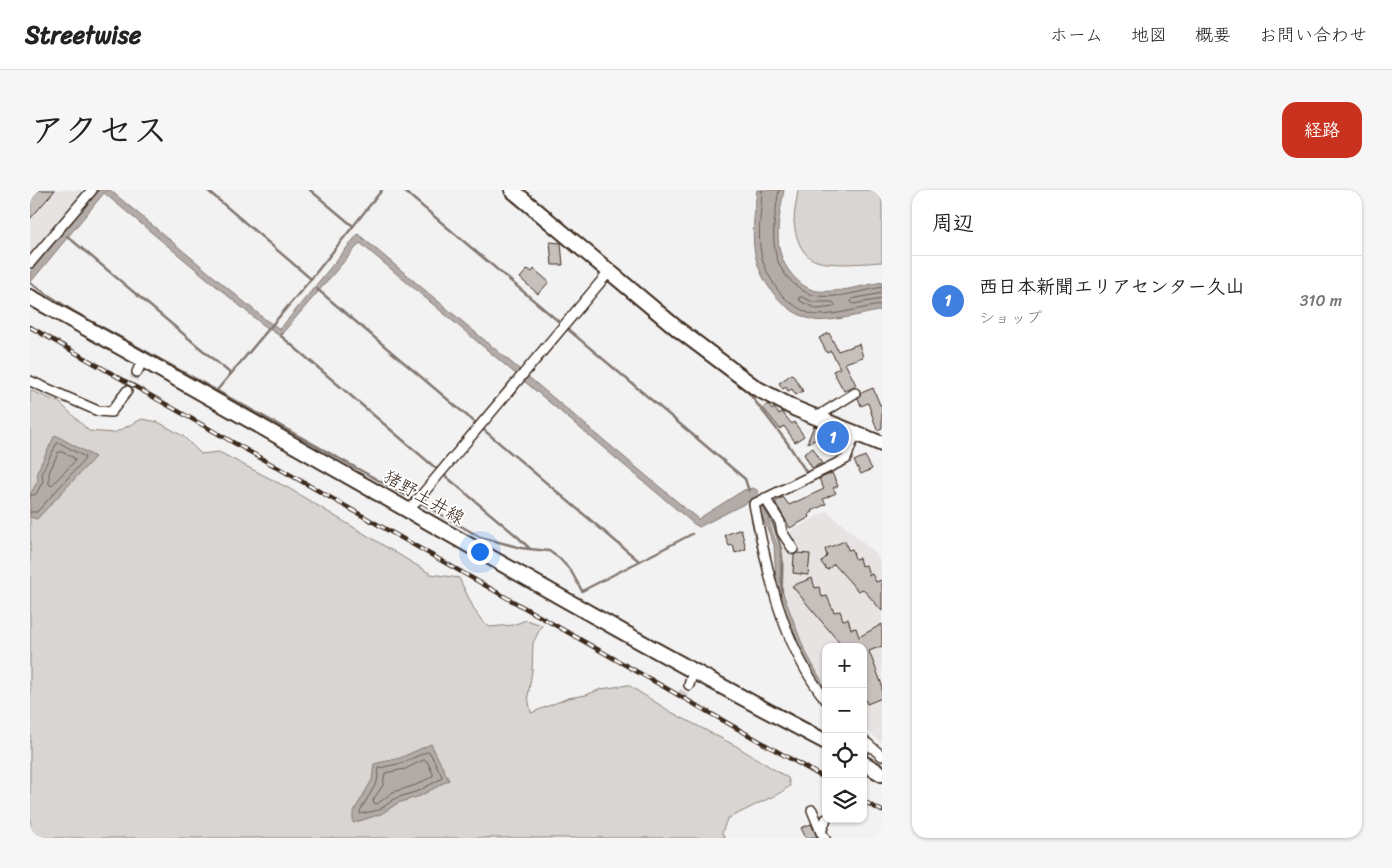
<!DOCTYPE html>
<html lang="ja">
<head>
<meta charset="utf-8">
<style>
  body { margin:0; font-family:Sriracha,"Klee One",sans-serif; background:#f6f6f6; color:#222 }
  .controls { position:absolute; right:15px; bottom:15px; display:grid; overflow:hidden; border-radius:10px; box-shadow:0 1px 4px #0004 }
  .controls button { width:45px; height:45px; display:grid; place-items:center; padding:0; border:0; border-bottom:1px solid #e0e0e0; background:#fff; color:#222; font:25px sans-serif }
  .you { position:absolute; left:449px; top:361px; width:18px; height:18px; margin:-12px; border:4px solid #fff; border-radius:50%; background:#1a73e8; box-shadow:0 0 0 8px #1a73e833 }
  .badge { display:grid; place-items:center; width:32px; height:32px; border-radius:50%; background:#c8321e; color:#fff; font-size:16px; font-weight:700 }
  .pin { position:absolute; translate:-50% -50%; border:2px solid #fff; box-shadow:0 1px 5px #0006 }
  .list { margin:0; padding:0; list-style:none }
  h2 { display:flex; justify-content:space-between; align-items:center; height:65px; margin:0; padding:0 20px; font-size:21px }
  h2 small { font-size:16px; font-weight:400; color:#767676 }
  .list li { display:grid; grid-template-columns:32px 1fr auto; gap:15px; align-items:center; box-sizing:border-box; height:90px; padding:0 20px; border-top:1px solid #e0e0e0 }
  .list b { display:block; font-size:19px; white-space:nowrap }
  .list p { margin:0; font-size:16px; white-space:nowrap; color:#767676 }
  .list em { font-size:16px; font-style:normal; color:#767676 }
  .icon { flex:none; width:28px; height:28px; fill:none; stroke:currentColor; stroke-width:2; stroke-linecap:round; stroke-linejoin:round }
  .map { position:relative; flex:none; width:852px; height:648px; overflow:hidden; border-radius:15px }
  header { display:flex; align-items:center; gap:30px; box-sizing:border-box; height:70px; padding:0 25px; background:#fff; border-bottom:1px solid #e0e0e0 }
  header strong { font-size:24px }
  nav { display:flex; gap:28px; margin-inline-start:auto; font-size:18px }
  .intro { display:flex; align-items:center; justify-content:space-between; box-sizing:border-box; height:120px; padding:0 30px }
  h1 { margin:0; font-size:35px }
  .button { padding:12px 22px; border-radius:15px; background:#c8321e; color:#fff; font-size:18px; font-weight:700 }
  main { display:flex; gap:30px; padding:0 30px }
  aside { flex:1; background:#fff; border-radius:15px; box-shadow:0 1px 4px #0004 }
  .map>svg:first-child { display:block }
  .built { fill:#e6e3e2 }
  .green { fill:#d8d5d2; stroke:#8a8078 }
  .water { fill:#b2aba7; stroke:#827770 }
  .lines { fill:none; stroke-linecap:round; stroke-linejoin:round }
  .shore { stroke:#6b5e55; stroke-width:1 }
  .stream { stroke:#827770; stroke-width:2.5 }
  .building { fill:#c6c0bd; stroke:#3b2a1e }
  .street-tunnel { stroke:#cecac8; stroke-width:9; stroke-dasharray:9 4.5; stroke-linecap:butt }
  .street-casing { stroke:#3b2a1e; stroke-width:12 }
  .secondary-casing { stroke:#3b2a1e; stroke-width:18 }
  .street { stroke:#fff; stroke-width:9 }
  .secondary { stroke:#fff; stroke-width:14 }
  .rail-casing { stroke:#3b2a1e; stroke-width:4.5 }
  .rail { stroke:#fff; stroke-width:2.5; stroke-dasharray:8; stroke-linecap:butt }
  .labels { text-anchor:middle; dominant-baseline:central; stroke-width:4; stroke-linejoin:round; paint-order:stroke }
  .street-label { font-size:18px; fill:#3b2a1e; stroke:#fff }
</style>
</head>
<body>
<header>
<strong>Streetwise</strong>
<nav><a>ホーム</a><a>地図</a><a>概要</a><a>お問い合わせ</a></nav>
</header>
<div class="intro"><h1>アクセス</h1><a class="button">経路</a></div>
<main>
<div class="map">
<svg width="852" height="648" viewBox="0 0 852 648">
  <rect width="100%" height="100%" fill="#f3f2f2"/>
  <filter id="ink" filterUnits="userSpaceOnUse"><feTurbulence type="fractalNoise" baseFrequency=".02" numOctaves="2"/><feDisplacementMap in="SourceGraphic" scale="10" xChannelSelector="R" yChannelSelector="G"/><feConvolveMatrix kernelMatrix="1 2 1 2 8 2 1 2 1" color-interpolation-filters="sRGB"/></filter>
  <g filter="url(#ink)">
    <!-- built -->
    <g class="built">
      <path d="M 0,0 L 55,0 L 0,65 Z"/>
      <path d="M 797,321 L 845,363 L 852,374 L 852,553 L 833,537 L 833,457 L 796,457 L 796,497 L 790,490 L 773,457 L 753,406 L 753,360 L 749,347 Z"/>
    </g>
    <!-- green -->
    <g class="green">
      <path d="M 768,0 L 852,0 L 852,72 C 836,73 795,77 782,69 C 770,62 765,45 764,31 C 764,21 767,10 768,0 Z"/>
      <path d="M 0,200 L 30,213 L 59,241 L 84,243 L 112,229 L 128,232 L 153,246 L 171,264 L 189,262 L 260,299 L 401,384 L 429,388 L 445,421 L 453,432 L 460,437 L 483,435 L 496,430 L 512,435 L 503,453 L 502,481 L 498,506 L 501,523 L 538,508 L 556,505 L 571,499 L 598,495 L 641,522 L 706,556 L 758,588 L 760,596 L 750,603 L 697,629 L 692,643 L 695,648 L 0,648 Z"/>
    </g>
    <!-- water -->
    <g class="water">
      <path d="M 69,0 L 80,0 L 236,130 L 250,139 L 328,44 L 668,329 L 714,300 L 723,298 L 727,300 L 750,363 L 751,398 L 774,459 L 796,499 L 796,506 L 759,440 L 749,410 L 746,390 L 744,355 L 728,316 L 723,312 L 718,312 L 669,337 L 664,334 L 330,53 L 250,146 L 233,135 L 74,3 L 0,93 L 0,82 Z"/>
      <path d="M 727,0 L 754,0 C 748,34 740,64 767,90 C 772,95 780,100 787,101 C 809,103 831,96 852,92 L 852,120 C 839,123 795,133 784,130 C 752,123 727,89 724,57 C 722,39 725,19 727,0 Z"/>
      <path d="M 25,245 L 65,267 L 7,329 L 0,327 L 0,305 L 8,290 L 7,282 Z"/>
      <path d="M 401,554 L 419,590 L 390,606 L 368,613 L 351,624 L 323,633 L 323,623 L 342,590 L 344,574 L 370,568 Z"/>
    </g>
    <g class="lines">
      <!-- shore -->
      <g class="shore">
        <path d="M 732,0 C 731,32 723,60 741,89 C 747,100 753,108 764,115 C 770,119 779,125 788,125 C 809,125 831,117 852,115"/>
        <path d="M 749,0 C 744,31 736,67 761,91 C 767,97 775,103 783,105 C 803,110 832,101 852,97"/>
        <path d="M 852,103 L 822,109 L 821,112 L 823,114 L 852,109"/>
        <path d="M 772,107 L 783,112 L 803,112 L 805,115 L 803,117 L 787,119 L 770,111 L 769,108 Z"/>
        <path d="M 29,262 L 32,262 L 44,268 L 45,271 L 21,296 L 19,294 L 19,283 Z"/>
        <path d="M 0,306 L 6,304 L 13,291 L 12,282 L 27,253 L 30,253 L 55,267 L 54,270 L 7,322 L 0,322"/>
        <path d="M 397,562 L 400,563 L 412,586 L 411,589 L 388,601 L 366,608 L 349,620 L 330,624 L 330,621 L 347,592 L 349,578 L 372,573 Z"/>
        <path d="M 394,570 L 397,571 L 403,584 L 403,586 L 386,595 L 363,602 L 347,614 L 344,613 L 343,610 L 353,595 L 355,583 L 375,579 Z"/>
      </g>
      <!-- stream -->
      <g class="stream">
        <path d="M 177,0 L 281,89"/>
        <path d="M 280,0 L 323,36"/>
        <path d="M 373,0 L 715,289 L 719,301"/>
        <path d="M 37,46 L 201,184"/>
        <path d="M 0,93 L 43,121 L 384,310"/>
        <path d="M 287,99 L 609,371"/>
        <path d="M 251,144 L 251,146 L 409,281"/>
        <path d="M 695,183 L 718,202 L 756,251 L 777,283 L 728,307"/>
        <path d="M 188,199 L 281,89 L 352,0"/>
        <path d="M 413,284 L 488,347 L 500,359"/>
        <path d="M 389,312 L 450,347 L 491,358 L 519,361 L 529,368 L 541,381 L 552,401 L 662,344"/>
        <path d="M 730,313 C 739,321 748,347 751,359 C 754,372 751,389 752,402"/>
      </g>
    </g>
    <!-- building -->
    <g class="building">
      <path d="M 0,0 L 25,0 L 0,29 Z"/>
      <path d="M 520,52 L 531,53 L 533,75 L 522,75 Z"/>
      <path d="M 498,79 L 502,82 L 504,79 L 519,92 L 508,104 L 490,88 Z"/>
      <path d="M 799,143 L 808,161 L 829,154 L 833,167 L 815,173 L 826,195 L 814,201 L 803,181 L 810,178 L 801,161 L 797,163 L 789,148 Z"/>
      <path d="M 762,184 L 773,201 L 766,205 L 762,199 L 758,201 L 756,197 L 753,199 L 749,193 Z"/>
      <path d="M 843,198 L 850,215 L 852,214 L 852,238 L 847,240 L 838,213 L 831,216 L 828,208 L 831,203 Z"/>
      <path d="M 738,214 L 742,220 L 744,218 L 749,224 L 752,222 L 762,234 L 764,232 L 774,246 L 765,252 L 754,236 L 750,239 L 733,218 Z"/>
      <path d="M 784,236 L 809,246 L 806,253 L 792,247 L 777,253 Z"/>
      <path d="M 783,258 L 792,273 L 782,278 L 774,264 Z"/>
      <path d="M 835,266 L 842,279 L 831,284 L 824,271 Z"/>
      <path d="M 802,283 L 808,296 L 803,298 L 806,303 L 793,309 L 796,314 L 782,321 L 783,322 L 779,324 L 780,327 L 760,338 L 745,312 L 753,307 L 759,315 L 794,299 L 789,289 Z"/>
      <path d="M 711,339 L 716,359 L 705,363 L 703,355 L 699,356 L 695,345 Z"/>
      <path d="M 815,351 L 818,360 L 822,359 L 825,369 L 829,368 L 831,376 L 836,375 L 839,385 L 842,384 L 846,392 L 852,390 L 852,421 L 833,399 L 828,401 L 804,374 L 797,380 L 791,372 L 797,366 L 795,359 Z"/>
      <path d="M 767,363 L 780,364 L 778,385 L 763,383 L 764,365 Z"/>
      <path d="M 782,388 L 785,398 L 789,397 L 792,407 L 797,406 L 804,422 L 810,421 L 813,430 L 818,429 L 821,439 L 826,438 L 829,447 L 852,434 L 852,456 L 839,461 L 852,495 L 852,508 L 837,514 L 833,505 L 833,457 L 813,457 L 762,396 Z"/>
      <path d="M 781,634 L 787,647 L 776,648 L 771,638 Z"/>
    </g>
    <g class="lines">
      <!-- street-tunnel -->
      <g class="street-tunnel">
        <path d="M 97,201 L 107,182"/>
        <path d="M 649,509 L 659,495"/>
      </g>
      <!-- street casing -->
      <g class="street-casing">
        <g id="street">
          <path d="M 0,73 L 62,0"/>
          <path d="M 107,182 L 113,169"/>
          <path d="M 0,191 L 68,221 L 81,222 L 97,201"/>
          <path d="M 788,229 L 793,223 L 825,203"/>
          <path d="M 735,308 L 750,332 L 752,342 L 763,359"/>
          <path d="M 379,320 L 579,82"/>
          <path d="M 659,495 L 663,482"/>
          <path d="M 796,510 C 752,455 737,381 724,314 L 816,269 L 825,244"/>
          <path d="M 833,550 L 838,554 L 833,561"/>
          <path d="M 838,554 L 852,566"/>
          <path d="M 782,620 L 791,642"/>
          <path d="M 795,648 L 791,642 L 796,629"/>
        </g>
      </g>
      <!-- secondary casing -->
      <g class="secondary-casing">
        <g id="secondary">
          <path d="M 482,0 L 649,140 L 726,198 L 766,219 L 852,254"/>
          <path d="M 0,107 C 267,253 527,411 796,552"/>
          <path d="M 833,573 L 852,584"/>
        </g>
      </g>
      <!-- street -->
      <use href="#street" class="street"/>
      <!-- secondary -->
      <use href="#secondary" class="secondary"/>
      <!-- rail casing -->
      <g class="rail-casing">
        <g id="rail">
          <path d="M 0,137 L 796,589"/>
          <path d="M 833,611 L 852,621"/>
        </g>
      </g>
      <!-- rail -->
      <use href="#rail" class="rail"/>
    </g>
  </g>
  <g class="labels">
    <!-- street labels -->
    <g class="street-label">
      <text transform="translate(394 307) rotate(30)">猪野土井線</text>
    </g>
  </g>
</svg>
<div class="controls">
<button>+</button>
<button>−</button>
<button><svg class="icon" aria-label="locate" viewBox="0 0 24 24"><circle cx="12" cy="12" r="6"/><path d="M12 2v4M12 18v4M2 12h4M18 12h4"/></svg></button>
<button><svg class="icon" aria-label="layers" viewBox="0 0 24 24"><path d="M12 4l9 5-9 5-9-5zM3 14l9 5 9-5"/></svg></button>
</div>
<div class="you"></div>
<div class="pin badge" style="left:803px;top:247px;background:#3f7fe0">1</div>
</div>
<aside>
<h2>周辺<small></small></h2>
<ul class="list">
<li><span class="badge" style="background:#3f7fe0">1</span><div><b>西日本新聞エリアセンター久山</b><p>ショップ</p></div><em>310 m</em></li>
</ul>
</aside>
</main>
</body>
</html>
